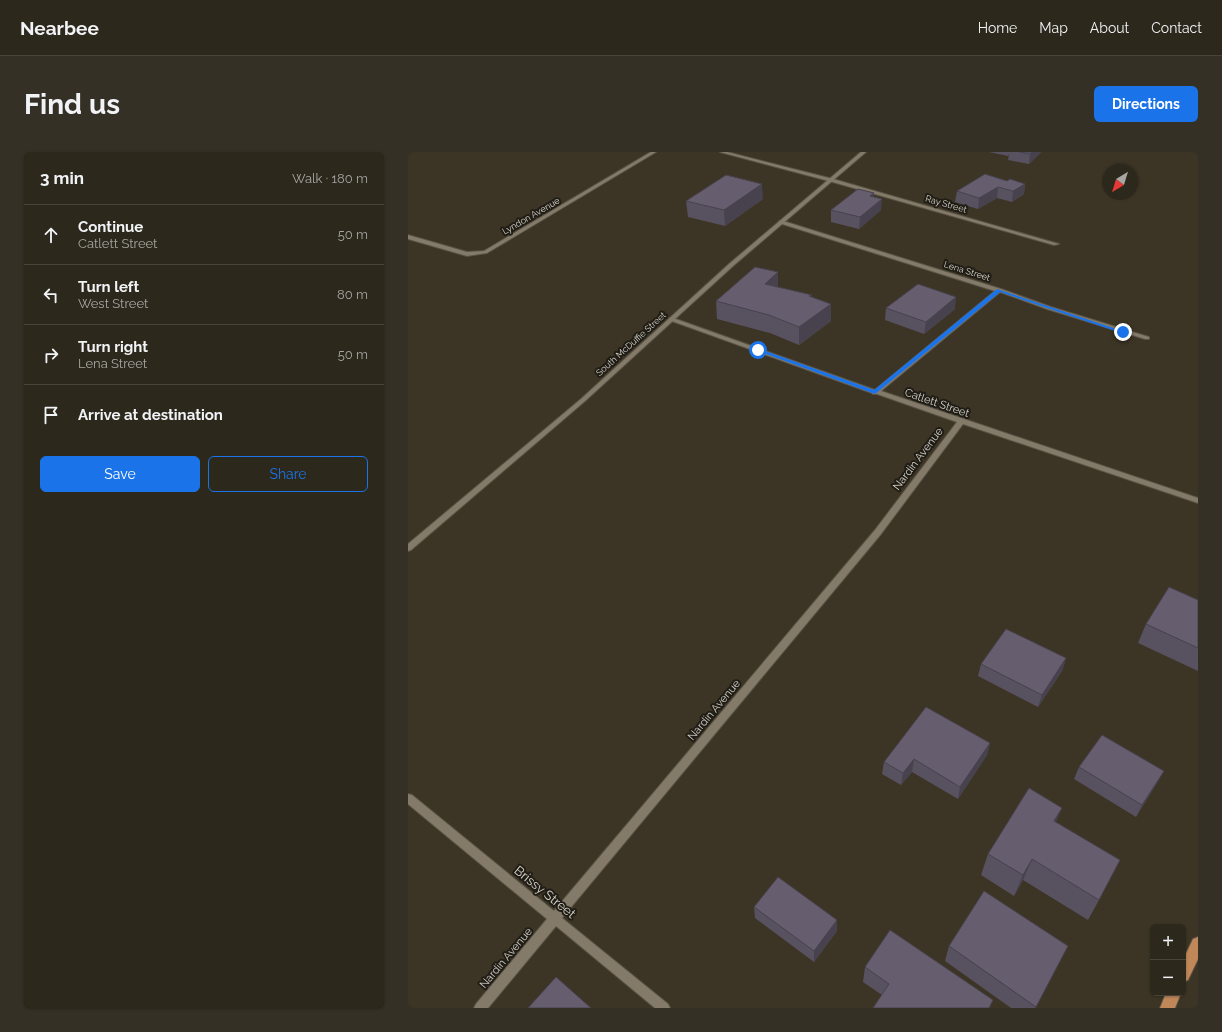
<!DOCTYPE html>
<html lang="en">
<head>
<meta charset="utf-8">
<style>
  body { margin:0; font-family:Raleway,sans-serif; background:#353025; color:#f1f3f6 }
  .controls { position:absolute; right:12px; bottom:12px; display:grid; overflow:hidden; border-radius:6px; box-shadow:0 1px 3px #0004 }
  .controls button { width:36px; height:36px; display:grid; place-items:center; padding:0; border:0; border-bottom:1px solid #48443b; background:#2d281c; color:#f1f3f6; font:20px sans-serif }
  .compass { position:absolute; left:694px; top:12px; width:36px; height:36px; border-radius:50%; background:#2d281c; box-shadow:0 1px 3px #0004; rotate:218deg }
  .stop { position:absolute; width:12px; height:12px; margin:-9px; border:3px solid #1a73e8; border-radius:50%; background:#fff }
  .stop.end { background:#1a73e8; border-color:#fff; box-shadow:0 1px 4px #0008 }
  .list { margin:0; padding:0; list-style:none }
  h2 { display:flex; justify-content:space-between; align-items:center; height:52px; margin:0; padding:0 16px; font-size:17px }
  h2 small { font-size:13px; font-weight:400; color:#a7a6a3 }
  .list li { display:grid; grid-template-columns:26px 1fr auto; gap:12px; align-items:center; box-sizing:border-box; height:60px; padding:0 16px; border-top:1px solid #48443b }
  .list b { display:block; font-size:15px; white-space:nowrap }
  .list p { margin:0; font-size:13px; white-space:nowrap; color:#a7a6a3 }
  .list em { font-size:13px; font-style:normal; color:#a7a6a3 }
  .actions { display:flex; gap:8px; padding:12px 16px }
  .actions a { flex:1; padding:9px 0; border:1px solid #1a73e8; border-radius:6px; text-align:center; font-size:14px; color:#1a73e8 }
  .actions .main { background:#1a73e8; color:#fff }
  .icon { flex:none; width:22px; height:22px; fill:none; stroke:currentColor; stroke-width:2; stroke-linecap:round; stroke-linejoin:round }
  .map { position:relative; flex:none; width:790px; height:856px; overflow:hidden; border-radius:6px }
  header { display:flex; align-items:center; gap:24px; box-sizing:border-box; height:56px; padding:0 20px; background:#2d281c; border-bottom:1px solid #48443b }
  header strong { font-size:19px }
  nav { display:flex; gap:22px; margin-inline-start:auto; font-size:14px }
  .intro { display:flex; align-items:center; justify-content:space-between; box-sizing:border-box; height:96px; padding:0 24px }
  h1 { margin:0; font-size:28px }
  .button { padding:10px 18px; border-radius:6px; background:#1a73e8; color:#fff; font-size:14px; font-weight:700 }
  main { display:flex; gap:24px; padding:0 24px }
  aside { flex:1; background:#2d281c; border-radius:6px; box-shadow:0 1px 3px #0004 }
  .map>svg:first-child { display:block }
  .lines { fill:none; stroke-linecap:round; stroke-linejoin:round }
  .minor-casing { stroke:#595345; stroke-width:2 }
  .tertiary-casing { stroke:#595345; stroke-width:2 }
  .primary-casing { stroke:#595345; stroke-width:2 }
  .minor { fill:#837a69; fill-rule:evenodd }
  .tertiary { fill:#837a69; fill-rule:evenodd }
  .primary { fill:#c08759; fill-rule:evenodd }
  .wall { fill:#58515f }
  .shaded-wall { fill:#47424e }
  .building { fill:#665e6f; stroke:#47424e }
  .route { fill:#1a73e8 }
  .labels { text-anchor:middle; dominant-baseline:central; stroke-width:4; stroke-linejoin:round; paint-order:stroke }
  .far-street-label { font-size:9px; fill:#d6d2c8; stroke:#201d16 }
  .street-label { font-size:11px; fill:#d6d2c8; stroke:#201d16 }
  .near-street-label { font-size:13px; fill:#d6d2c8; stroke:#201d16 }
</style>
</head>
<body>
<header>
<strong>Nearbee</strong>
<nav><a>Home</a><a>Map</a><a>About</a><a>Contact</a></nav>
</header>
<div class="intro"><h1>Find us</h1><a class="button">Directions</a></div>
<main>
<aside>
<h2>3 min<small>Walk · 180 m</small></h2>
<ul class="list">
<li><svg class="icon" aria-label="ahead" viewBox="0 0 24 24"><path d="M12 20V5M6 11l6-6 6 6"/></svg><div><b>Continue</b><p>Catlett Street</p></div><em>50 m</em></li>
<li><svg class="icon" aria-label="left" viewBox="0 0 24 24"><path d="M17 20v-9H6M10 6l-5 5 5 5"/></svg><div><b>Turn left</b><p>West Street</p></div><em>80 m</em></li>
<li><svg class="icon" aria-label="right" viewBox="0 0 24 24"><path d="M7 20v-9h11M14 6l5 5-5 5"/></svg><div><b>Turn right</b><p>Lena Street</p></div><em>50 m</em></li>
<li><svg class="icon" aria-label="arrive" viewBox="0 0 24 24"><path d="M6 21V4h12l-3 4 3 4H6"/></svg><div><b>Arrive at destination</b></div></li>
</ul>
<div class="actions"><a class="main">Save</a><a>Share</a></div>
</aside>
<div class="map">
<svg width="790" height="856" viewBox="0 0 790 856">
  <rect width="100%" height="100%" fill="#3c3525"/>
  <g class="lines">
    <!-- minor casing -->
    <g class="minor-casing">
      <g id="minor">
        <path d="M 243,0 L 248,0 L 79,101 L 59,104 L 0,87 L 0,83 L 59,100 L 76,99 Z"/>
        <path d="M 312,0 L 319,0 L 425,27 L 651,92 L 646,93 L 421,29 Z"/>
        <path d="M 371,69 L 375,69 L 593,137 L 643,155 L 741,185 L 741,187 L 737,187 L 639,157 L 592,140 L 473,239 L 790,346 L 790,351 L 555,272 L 473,382 L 154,766 L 260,852 L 262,856 L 247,856 L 148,774 L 80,856 L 66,856 L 68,852 L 139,767 L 0,652 L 0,642 L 4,643 L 146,759 L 467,378 L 549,270 L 469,242 L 465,242 L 464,241 L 261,168 L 261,166 L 265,166 L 467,238 L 587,139 L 371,71 Z"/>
      </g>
    </g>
    <!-- tertiary casing -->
    <g class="tertiary-casing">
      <path id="tertiary" d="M 453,0 L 458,0 L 325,114 L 177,249 L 3,398 L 0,399 L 0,392 L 173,247 L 321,112 Z"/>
    </g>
    <!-- primary casing -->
    <g class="primary-casing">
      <g id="primary">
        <path d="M 790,785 L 790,807 L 780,828 L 775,830 L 775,808 L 785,787 Z"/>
        <path d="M 758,841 L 773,841 L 767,856 L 752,856 Z"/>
      </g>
    </g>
    <!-- minor -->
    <use href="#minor" class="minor"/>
    <!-- tertiary -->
    <use href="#tertiary" class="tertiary"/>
    <!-- primary -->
    <use href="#primary" class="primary"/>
  </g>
  <!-- wall -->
  <g class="wall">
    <path d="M 581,0 L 633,0 L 621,12 L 600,8 L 601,2 L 600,4 Z"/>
    <path d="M 599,29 L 617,32 L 616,42 L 604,50 L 589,46 L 570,57 L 547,50 L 549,39 Z"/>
    <path d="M 466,45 L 473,58 L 451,77 L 423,70 L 423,58 Z"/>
    <path d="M 355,47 L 317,74 L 280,65 L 278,49 Z"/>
    <path d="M 370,135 L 403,145 L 423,169 L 391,193 L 362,181 L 309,167 L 308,149 Z"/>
    <path d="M 478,156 L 547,157 L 516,182 L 477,168 Z"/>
    <path d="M 790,448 L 790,519 L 730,491 L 738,472 Z"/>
    <path d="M 658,506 L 654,519 L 630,555 L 570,524 L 573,512 Z"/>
    <path d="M 582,591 L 579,603 L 550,647 L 504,620 L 493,633 L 474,622 L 476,610 Z"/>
    <path d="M 671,615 L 756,619 L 749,631 L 728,665 L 666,627 Z"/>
    <path d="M 648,670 L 691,748 L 680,768 L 615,728 L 606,744 L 573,723 L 580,702 Z"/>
    <path d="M 346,755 L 429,768 L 429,779 L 406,810 L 347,766 Z"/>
    <path d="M 541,794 L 628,855 L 627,856 L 603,856 L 537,809 Z"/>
    <path d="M 457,815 L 585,848 L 474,843 L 455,830 Z"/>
  </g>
  <!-- shaded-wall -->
  <g class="shaded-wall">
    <path d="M 624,0 L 633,0 L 621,12 L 622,2 Z"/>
    <path d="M 354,32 L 355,47 L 317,74 L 316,58 Z"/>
    <path d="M 617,32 L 616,42 L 604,50 L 605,39 Z"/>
    <path d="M 590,35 L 589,46 L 570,57 L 571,46 Z"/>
    <path d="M 466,41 L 465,52 L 462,44 Z"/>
    <path d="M 474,47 L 473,58 L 451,77 L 452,65 Z"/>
    <path d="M 370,120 L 370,137 L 357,132 Z"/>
    <path d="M 548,145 L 547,157 L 516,182 L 518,170 Z"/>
    <path d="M 423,152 L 423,169 L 391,193 L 391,175 Z"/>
    <path d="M 658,506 L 654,519 L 630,555 L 634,543 Z"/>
    <path d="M 582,591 L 579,603 L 550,647 L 552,635 Z"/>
    <path d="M 506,607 L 504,620 L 493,633 L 495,621 Z"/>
    <path d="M 756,619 L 749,631 L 728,665 L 734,653 Z"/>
    <path d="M 654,656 L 645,677 L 646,669 Z"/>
    <path d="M 624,707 L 615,728 L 606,744 L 615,723 Z"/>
    <path d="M 429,768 L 429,779 L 406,810 L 406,799 Z"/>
  </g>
  <!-- building -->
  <g class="building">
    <path d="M 612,0 L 624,0 L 622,2 Z"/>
    <path d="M 577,22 L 599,29 L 602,27 L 617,32 L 605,39 L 590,35 L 571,46 L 549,39 Z"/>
    <path d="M 318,23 L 354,32 L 316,58 L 278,49 Z"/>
    <path d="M 450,37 L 466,41 L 462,44 L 474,47 L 452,65 L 423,58 Z"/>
    <path d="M 347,115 L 370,120 L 357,132 L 404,143 L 401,144 L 423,152 L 391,175 L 361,163 L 308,149 Z"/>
    <path d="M 510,132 L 548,145 L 518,170 L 478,156 Z"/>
    <path d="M 761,435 L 790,448 L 790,496 L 738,472 Z"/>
    <path d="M 598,477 L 658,506 L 634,543 L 573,512 Z"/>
    <path d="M 518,555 L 582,591 L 552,635 L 506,607 L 495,621 L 476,610 Z"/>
    <path d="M 694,583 L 756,619 L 734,653 L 671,615 Z"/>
    <path d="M 621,636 L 654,656 L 646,669 L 712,708 L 691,748 L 624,707 L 615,723 L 580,702 Z"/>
    <path d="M 370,725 L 429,768 L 406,799 L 346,755 Z"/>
    <path d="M 576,739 L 660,794 L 628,855 L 541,794 Z"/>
    <path d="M 482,778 L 585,848 L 581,856 L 465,856 L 481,832 L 457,815 Z"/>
    <path d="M 148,825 L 183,856 L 120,856 Z"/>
  </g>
  <!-- route -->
  <path class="route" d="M 589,137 L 717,180 L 713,181 L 592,140 L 467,242 L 347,198 L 352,197 L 466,238 Z"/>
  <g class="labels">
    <!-- far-street labels -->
    <g class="far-street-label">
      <text transform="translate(538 52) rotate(16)">Ray Street</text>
      <text transform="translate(123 64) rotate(-30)">Lyndon Avenue</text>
      <text transform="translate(559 119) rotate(17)">Lena Street</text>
      <text transform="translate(223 192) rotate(-42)">South McDuffie Street</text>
    </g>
    <!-- street labels -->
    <g class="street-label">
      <text transform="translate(529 251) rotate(19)">Catlett Street</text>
      <text transform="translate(510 307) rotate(-53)">Nardin Avenue</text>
      <text transform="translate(306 558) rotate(-50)">Nardin Avenue</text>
      <text transform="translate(98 806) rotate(-50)">Nardin Avenue</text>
    </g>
    <!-- near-street labels -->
    <g class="near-street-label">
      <text transform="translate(137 740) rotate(39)">Brissy Street</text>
    </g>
  </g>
</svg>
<div class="controls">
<button>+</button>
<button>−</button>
</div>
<svg class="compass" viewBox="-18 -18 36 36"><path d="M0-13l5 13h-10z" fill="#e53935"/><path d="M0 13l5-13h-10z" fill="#a7a6a3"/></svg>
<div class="stop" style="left:350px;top:198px"></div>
<div class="stop end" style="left:715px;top:180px"></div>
</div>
</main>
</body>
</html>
